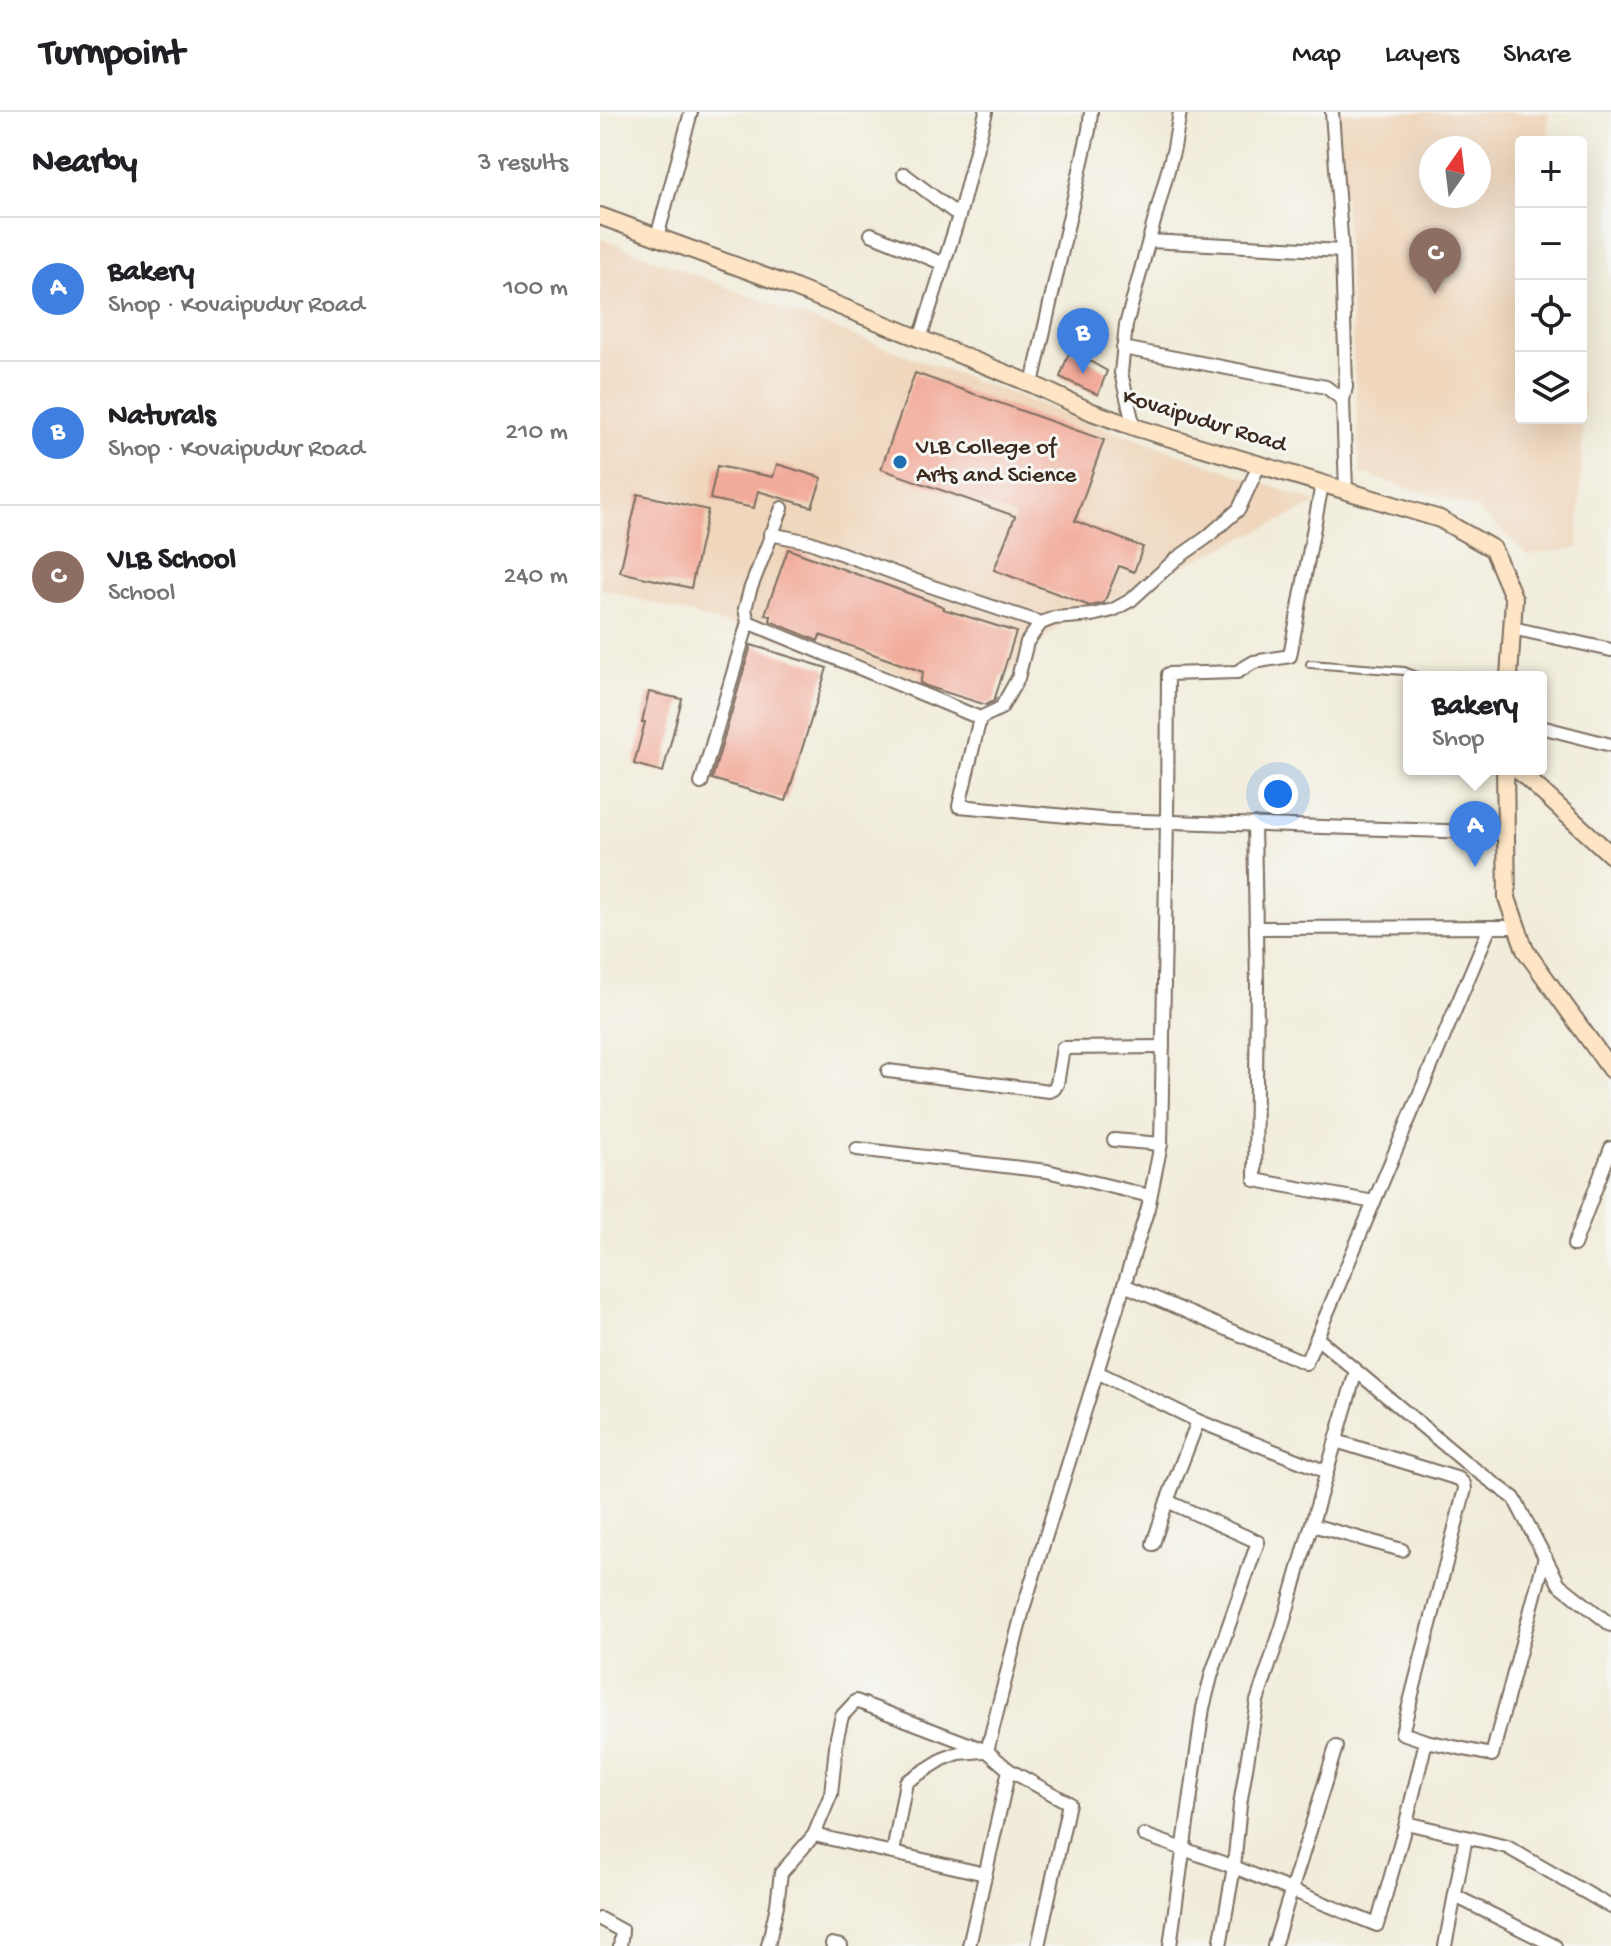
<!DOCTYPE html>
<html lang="en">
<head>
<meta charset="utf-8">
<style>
  body { margin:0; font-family:"Gochi Hand",sans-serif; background:#f2f2f2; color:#202124 }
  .controls { position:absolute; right:24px; top:24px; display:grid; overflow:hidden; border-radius:8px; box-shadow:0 8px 32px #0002 }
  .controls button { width:72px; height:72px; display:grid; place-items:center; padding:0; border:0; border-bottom:2px solid #e0e0e0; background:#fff; color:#202124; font:40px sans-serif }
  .compass { position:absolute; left:819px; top:24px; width:72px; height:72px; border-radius:50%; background:#fff; box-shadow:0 8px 32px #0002; rotate:14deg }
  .you { position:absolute; left:678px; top:682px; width:28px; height:28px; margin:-20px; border:6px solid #fff; border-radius:50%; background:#1a73e8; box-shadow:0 0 0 12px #1a73e833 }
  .badge { display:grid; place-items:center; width:52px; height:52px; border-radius:50%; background:#111827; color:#fff; font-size:26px; font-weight:700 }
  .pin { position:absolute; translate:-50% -66px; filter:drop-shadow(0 2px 4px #0008) }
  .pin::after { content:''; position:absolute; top:42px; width:28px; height:24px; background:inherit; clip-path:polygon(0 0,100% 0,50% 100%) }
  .popup { position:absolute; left:803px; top:559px; width:144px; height:104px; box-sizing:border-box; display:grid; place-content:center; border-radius:8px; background:#fff; filter:drop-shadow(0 2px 6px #0005); font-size:26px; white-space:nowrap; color:#757577 }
  .popup b { font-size:30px; color:#202124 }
  .popup::after { content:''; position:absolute; left:50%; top:100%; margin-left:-16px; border:16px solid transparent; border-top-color:#fff }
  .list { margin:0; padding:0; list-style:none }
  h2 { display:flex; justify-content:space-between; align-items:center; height:104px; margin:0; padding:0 32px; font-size:34px }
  h2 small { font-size:26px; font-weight:400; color:#757577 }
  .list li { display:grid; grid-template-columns:52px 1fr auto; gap:24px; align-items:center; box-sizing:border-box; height:144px; padding:0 32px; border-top:2px solid #e0e0e0 }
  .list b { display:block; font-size:30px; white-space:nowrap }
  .list p { margin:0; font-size:26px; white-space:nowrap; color:#757577 }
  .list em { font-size:26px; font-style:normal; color:#757577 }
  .icon { flex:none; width:44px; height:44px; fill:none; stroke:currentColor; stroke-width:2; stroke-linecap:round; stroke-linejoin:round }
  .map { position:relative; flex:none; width:1011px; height:1834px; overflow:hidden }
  header { display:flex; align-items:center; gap:48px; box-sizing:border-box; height:112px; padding:0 40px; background:#fff; border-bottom:2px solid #e0e0e0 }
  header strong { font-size:38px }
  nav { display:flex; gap:44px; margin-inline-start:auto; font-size:28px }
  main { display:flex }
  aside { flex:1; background:#fff }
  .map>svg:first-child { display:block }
  .built { fill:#efd6bc; fill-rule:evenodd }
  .building { fill:#f2aa9a }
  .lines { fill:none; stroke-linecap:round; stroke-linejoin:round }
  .lane-casing { stroke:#7b6e60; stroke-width:10 }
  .street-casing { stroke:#7b6e60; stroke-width:16 }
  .secondary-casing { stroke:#7b6e60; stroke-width:20 }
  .lane { stroke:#fff; stroke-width:6 }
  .street { stroke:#fff; stroke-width:12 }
  .secondary { stroke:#fde5c5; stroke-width:16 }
  .poi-dot { fill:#1f6fb2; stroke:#f6f6f2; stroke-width:3 }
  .labels { text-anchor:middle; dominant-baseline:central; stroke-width:6; stroke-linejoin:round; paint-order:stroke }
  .street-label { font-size:24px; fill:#3b2a1e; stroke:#f6f6f2 }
  .poi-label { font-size:24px; fill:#3b2a1e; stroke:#f6f6f2; text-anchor:start }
</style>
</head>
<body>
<header>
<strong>Turnpoint</strong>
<nav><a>Map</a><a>Layers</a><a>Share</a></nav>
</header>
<main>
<aside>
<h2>Nearby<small>3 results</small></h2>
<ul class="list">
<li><span class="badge" style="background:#3f7fe0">A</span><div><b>Bakery</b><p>Shop · Kovaipudur Road</p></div><em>100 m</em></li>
<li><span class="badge" style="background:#3f7fe0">B</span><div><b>Naturals</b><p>Shop · Kovaipudur Road</p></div><em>210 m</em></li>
<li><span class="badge" style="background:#8d6e63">C</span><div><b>VLB School</b><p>School</p></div><em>240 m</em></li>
</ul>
</aside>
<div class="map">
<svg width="1011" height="1834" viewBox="0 0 1011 1834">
  <rect width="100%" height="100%" fill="#f6f6f2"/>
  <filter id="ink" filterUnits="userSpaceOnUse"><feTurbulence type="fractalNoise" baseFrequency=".0125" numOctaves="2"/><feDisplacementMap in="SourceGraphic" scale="16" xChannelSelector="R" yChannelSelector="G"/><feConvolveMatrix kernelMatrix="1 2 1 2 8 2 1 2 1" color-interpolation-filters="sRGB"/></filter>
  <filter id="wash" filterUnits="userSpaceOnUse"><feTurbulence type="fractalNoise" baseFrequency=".006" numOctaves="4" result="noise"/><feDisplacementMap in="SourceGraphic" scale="32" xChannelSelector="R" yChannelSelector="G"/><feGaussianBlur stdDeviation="1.8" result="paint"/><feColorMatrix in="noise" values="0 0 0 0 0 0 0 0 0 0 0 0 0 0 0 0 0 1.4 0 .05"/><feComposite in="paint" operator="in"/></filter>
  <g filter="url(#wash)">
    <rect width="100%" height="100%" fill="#f1ecda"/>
    <!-- built -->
    <g class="built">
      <path d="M 739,0 L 948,0 L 949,30 L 921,30 L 921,306 L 981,306 L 981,280 L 984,281 L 978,436 L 928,443 L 877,397 L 760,361 ZM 831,36 L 879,36 L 879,84 L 831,84 Z"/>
      <path d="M 0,126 L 251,223 L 483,308 L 719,391 L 466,508 L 407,562 L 371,582 L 0,476 Z"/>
    </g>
    <g id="blocks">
      <!-- building -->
      <g class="building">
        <path d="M 470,238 L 507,259 L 498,283 L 460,265 Z"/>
        <path d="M 315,261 L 504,328 L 475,409 L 543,435 L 534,460 L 519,454 L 504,491 L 490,494 L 394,458 L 415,404 L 281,357 Z"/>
        <path d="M 177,352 L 222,366 L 212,395 L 158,379 L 154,396 L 110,387 L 117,354 L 173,365 Z"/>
        <path d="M 38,382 L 108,398 L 91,476 L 20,460 Z"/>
        <path d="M 188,437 L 327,488 L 344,495 L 343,497 L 416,520 L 394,589 L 386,593 L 326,574 L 320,571 L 323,560 L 220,523 L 218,529 L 170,509 L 171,504 L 165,502 Z"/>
        <path d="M 151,533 L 227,556 L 186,689 L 112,667 Z"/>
        <path d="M 49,580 L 82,587 L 63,660 L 34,652 L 45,610 L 42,610 Z"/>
      </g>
    </g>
  </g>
  <g filter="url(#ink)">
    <use href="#blocks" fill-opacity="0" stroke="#7b6e60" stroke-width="2"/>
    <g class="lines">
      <!-- lane casing -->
      <g class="lane-casing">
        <path id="lane" d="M 710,552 L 804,559 L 819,565"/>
      </g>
      <!-- street casing -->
      <g class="street-casing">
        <g id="street">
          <path d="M 732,0 L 742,139 L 746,275 L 743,288 L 746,379"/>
          <path d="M 304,62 L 359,104"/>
          <path d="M 271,122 L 344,152"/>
          <path d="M 57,125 L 91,0"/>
          <path d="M 549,129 L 742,139"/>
          <path d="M 320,227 L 359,104 L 386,0"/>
          <path d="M 523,236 L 726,275 L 743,288"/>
          <path d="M 432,272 L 489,18 L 491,0"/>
          <path d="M 534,315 L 521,261 L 526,213 L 574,36 L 580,0"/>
          <path d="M 182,396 L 150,478 L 145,497 L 148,510 L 380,606 L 401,596 L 418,566 L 427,530 L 441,511 L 454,506 L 492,503 L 513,498 L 531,488 L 576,447 L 606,426 L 639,397 L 659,353"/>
          <path d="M 170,422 L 210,430 L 327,473 L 441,511"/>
          <path d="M 912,516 L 1011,538"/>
          <path d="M 380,606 L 359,694 L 511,708 L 906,721"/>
          <path d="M 941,615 L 1011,633"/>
          <path d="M 101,671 L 148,510"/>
          <path d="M 654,712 L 657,873 L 655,1068 L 774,1090"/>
          <path d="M 656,816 L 917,815"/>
          <path d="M 288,959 L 449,979 L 454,977 L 457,972 L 463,936 L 563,935"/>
          <path d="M 514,1028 L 561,1032"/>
          <path d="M 257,1037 L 447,1059 L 550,1084"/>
          <path d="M 974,1133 L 1011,1036"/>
          <path d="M 524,1173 L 706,1251 L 890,815"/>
          <path d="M 717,1226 L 865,1350 L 914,1386 L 959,1472 L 1011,1513"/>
          <path d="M 497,1260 L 598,1309 L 567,1389 L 553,1432"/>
          <path d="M 598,1309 L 727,1360"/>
          <path d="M 736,1329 L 859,1367 L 864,1372 L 865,1377 L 802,1621 L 826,1629 L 806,1711 L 777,1813 L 634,1755 L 640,1693 L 657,1589 L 682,1515 L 756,1259"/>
          <path d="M 567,1389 L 658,1430 L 612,1561 L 603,1596 L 570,1834"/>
          <path d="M 712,1413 L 802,1438"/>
          <path d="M 826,1629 L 892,1643 L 945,1445"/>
          <path d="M 409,1658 L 469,1691 L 438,1834"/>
          <path d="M 806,1711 L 866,1725 L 845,1834"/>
          <path d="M 214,1723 L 385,1762"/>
          <path d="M 544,1723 L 634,1755 L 620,1834"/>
          <path d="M 866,1725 L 907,1735 L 1011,1795"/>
          <path d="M 293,1741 L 306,1670 L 343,1647 L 359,1641 L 384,1639"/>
          <path d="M 855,1784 L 955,1834"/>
          <path d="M 0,1807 L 22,1819 L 20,1834"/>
          <path d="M 232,1832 L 241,1834"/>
          <path d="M 168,1834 L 177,1793 L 181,1761 L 214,1723 L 231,1682 L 237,1625 L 242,1604 L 256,1589 L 387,1639"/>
          <path d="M 369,1834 L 409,1658 L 387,1639 L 424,1494 L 548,1096 L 561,1032 L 567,709 L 568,562 L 637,560 L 654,550 L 690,544 L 722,372"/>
          <path d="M 674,1834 L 736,1635"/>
        </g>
      </g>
      <!-- secondary casing -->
      <g class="secondary-casing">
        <g id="secondary">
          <path d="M 0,104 L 185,172 L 432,272 L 492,300 L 534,315 L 840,407 L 893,437 L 914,487 L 909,565"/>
          <path d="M 905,657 L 907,786 L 925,838 L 1011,958"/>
          <path d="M 917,657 L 1011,743"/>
        </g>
      </g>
      <!-- lane -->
      <use href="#lane" class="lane"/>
      <!-- street -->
      <use href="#street" class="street"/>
      <!-- secondary -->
      <use href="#secondary" class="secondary"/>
    </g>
  </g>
  <!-- markers -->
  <circle class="poi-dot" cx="300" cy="350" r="8"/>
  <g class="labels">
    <!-- street labels -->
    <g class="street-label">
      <text transform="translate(604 310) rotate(17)">Kovaipudur Road</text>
    </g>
    <!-- poi labels -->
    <g class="poi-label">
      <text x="316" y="336">VLB College of<tspan x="316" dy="28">Arts and Science</tspan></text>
    </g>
  </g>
</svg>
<div class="controls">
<button>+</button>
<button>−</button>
<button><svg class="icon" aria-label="locate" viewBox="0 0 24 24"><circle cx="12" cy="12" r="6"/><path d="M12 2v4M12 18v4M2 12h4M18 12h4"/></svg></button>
<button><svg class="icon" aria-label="layers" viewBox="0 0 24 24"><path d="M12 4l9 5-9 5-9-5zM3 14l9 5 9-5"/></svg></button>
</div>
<svg class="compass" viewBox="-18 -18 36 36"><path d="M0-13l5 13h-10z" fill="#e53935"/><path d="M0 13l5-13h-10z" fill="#757577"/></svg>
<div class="you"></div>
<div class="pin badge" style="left:875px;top:755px;background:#3f7fe0">A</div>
<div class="popup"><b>Bakery</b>Shop</div>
<div class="pin badge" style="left:483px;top:262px;background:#3f7fe0">B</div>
<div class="pin badge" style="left:835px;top:182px;background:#8d6e63">C</div>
</div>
</main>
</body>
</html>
